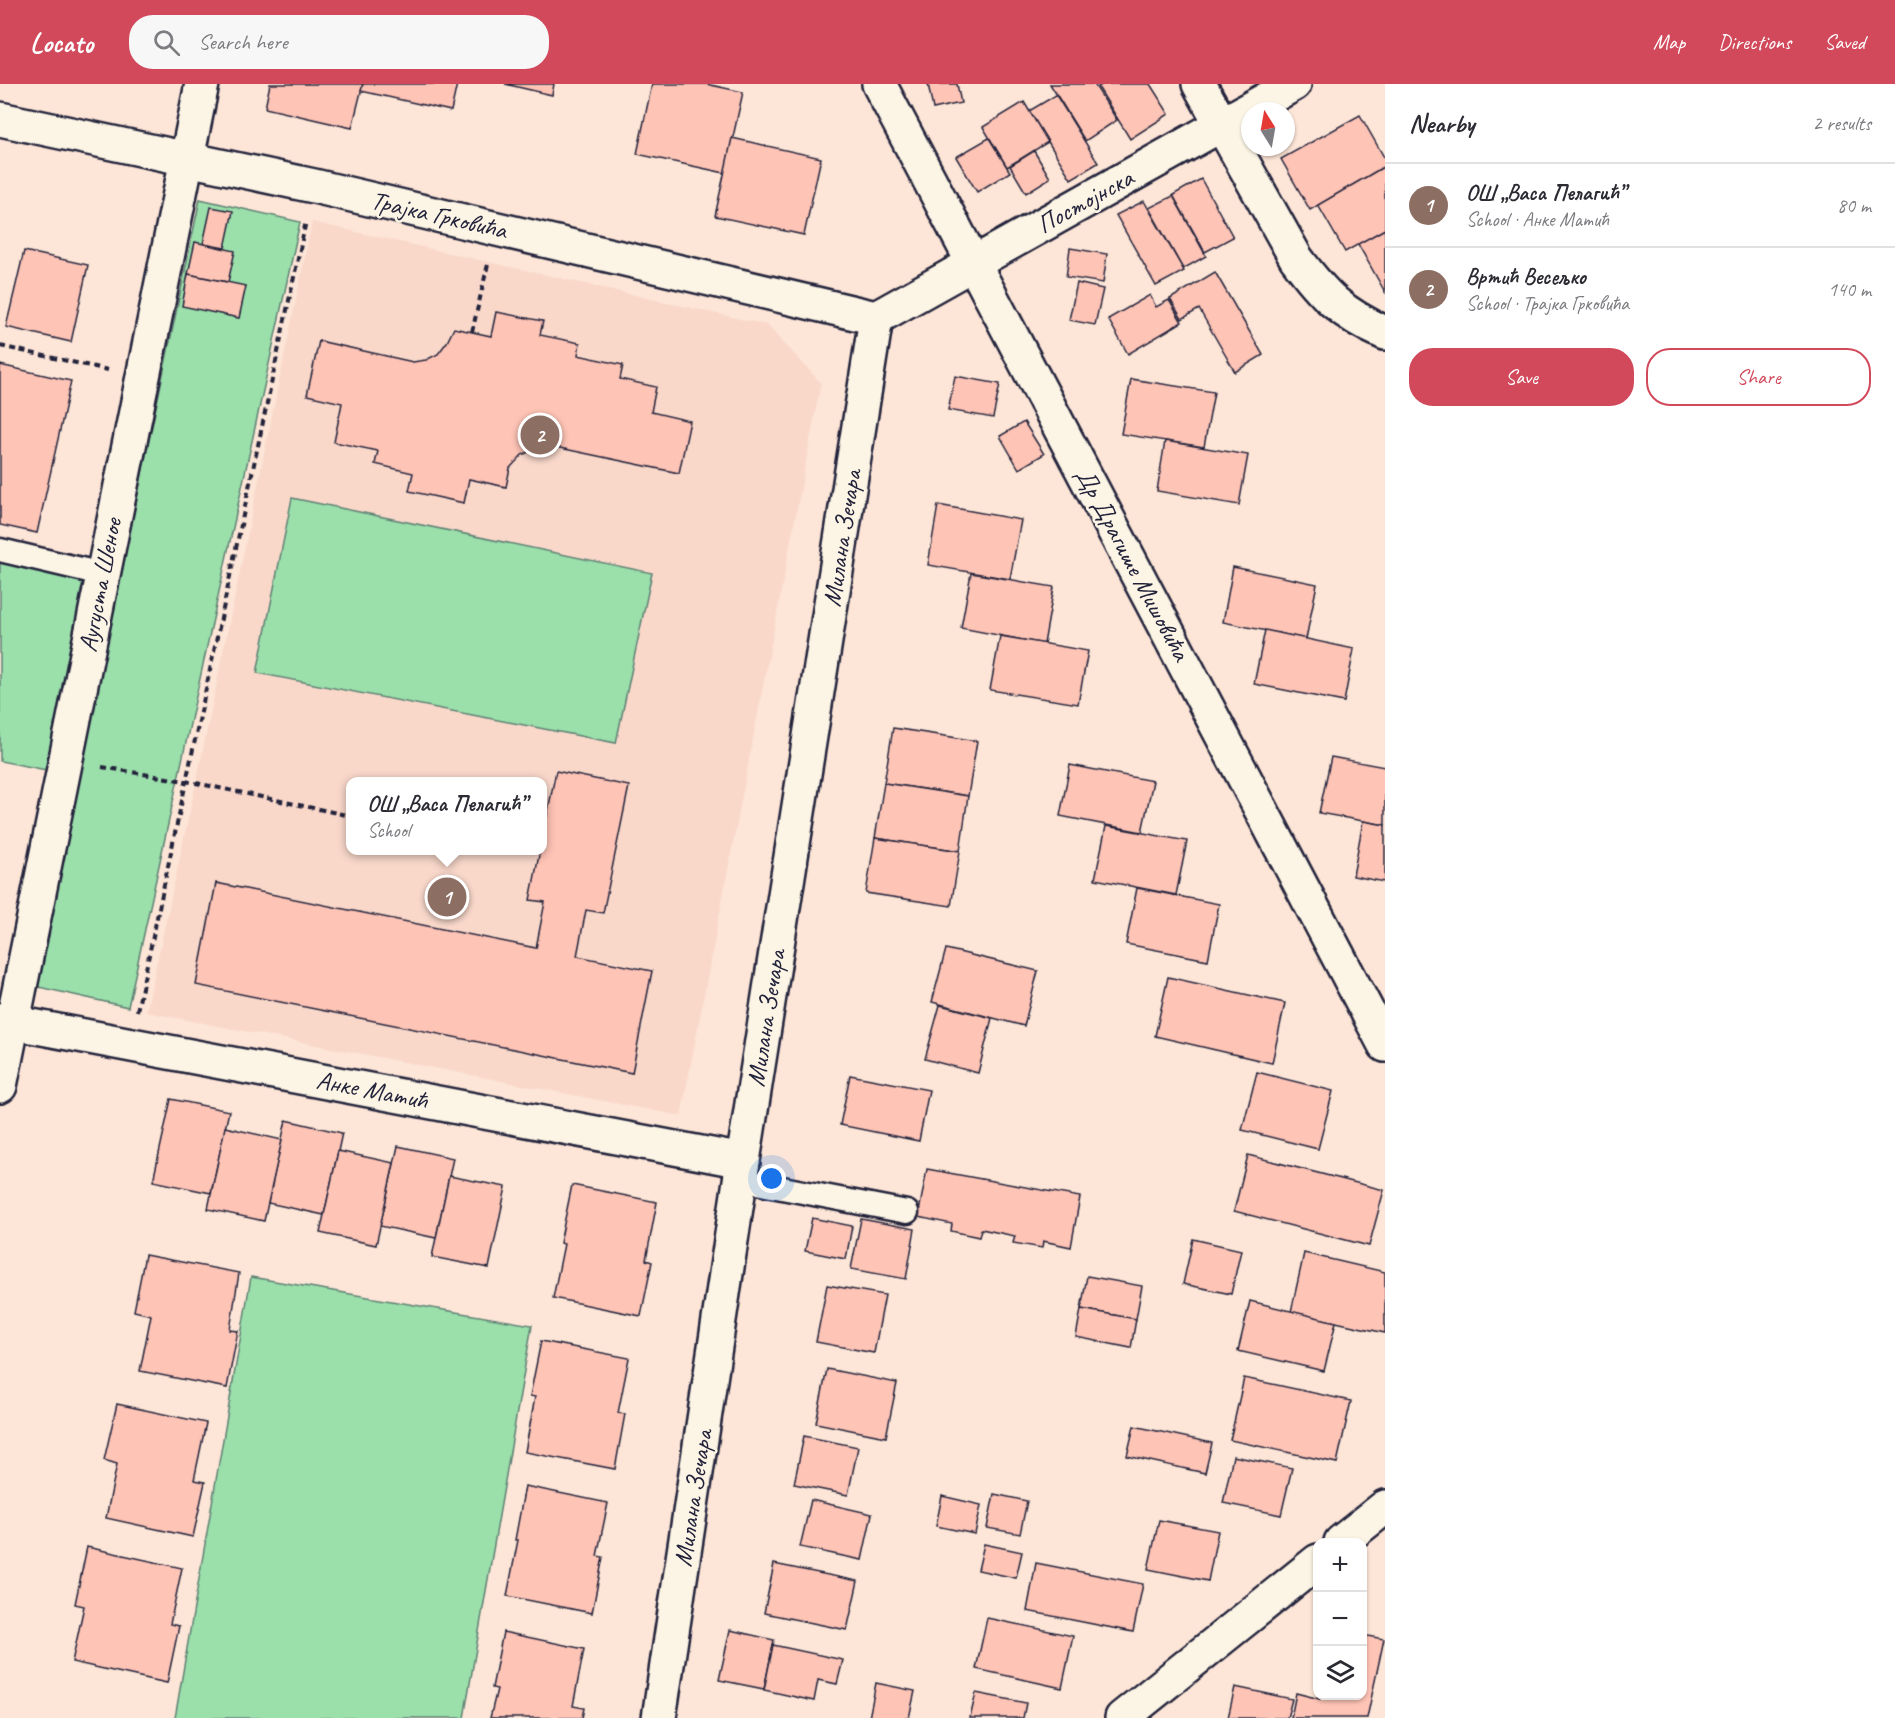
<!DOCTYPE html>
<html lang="en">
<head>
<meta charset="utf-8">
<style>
  body { margin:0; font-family:Caveat,sans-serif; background:#f7f7f7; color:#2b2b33 }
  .controls { position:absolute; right:18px; bottom:18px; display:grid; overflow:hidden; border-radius:12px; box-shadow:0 2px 4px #0004 }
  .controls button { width:54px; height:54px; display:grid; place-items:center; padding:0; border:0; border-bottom:2px solid #e1e1e2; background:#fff; color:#2b2b33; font:30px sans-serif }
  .compass { position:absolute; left:1241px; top:18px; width:54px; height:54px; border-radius:50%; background:#fff; box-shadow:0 2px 4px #0004; rotate:349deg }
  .you { position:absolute; left:772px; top:1095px; width:21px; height:21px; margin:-15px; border:4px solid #fff; border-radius:50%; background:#1a73e8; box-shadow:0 0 0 9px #1a73e833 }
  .badge { display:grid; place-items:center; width:39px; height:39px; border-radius:50%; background:#d1495b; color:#fff; font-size:20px; font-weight:700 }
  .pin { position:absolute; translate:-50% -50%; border:3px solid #fff; box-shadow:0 2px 6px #0006 }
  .popup { position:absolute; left:346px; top:693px; width:201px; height:78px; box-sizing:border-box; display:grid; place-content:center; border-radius:12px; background:#fff; filter:drop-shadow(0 2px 4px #0005); font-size:20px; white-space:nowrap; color:#7c7c81 }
  .popup b { font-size:22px; color:#2b2b33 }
  .popup::after { content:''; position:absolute; left:50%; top:100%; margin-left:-12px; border:12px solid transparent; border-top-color:#fff }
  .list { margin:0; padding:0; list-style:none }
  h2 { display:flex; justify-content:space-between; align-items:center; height:78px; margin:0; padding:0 24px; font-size:26px }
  h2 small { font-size:20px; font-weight:400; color:#7c7c81 }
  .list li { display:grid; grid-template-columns:39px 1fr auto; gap:18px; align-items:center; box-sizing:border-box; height:84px; padding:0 24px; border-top:2px solid #e1e1e2 }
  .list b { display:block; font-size:22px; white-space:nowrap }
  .list p { margin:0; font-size:20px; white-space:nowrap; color:#7c7c81 }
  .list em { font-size:20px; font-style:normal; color:#7c7c81 }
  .actions { display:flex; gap:12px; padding:18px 24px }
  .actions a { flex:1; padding:14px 0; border:2px solid #d1495b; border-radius:24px; text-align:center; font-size:21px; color:#d1495b }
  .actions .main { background:#d1495b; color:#fff }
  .icon { flex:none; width:33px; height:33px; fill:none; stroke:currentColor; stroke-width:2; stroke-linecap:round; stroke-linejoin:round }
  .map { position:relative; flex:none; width:1385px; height:1634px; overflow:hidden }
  header { display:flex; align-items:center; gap:36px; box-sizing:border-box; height:84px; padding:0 30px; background:#d1495b; color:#fff }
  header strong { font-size:28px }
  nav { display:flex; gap:33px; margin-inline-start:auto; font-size:21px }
  .search { width:420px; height:54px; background:#f7f7f7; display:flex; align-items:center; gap:15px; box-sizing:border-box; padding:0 21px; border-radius:24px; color:#7c7c81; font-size:22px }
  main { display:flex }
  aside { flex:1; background:#fff }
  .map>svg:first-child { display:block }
  .built { fill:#f9d8ca; fill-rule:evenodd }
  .green { fill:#9bdfab; stroke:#5e8073; stroke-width:1.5 }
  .building { fill:#fec4b6; stroke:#22223b; stroke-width:1.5 }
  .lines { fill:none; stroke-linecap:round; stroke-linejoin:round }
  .lane-casing { stroke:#22223b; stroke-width:27 }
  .street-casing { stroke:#22223b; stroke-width:38 }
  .secondary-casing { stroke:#22223b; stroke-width:38 }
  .path { stroke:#22223b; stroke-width:4; stroke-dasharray:6 4.5; stroke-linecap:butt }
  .lane { stroke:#fcf5e5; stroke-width:22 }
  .street { stroke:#fcf5e5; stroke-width:33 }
  .secondary { stroke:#fcf5e5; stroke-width:33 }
  .labels { text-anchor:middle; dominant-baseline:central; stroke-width:5; stroke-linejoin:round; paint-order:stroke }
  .street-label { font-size:26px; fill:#22223b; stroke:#fcf5e5 }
</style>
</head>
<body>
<header>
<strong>Locato</strong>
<div class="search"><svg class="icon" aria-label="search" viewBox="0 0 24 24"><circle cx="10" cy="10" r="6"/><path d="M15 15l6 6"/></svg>Search here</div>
<nav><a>Map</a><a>Directions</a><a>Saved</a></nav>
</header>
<main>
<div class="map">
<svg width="1385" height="1634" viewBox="0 0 1385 1634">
  <rect width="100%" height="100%" fill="#fde6d7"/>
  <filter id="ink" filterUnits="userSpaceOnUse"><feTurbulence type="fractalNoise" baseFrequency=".0167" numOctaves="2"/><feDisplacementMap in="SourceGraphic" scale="12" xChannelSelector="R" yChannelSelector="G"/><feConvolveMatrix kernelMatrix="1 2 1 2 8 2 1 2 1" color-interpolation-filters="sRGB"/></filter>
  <g filter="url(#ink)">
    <!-- built -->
    <path class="built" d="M 312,138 L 767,241 L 821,299 L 681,1032 L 146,928 L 196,699 ZM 351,698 L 543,698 L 543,766 L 351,766 Z"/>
    <!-- green -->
    <g class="green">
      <path d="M 200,115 L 300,138 L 128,923 L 34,902 Z"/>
      <path d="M 292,414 L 652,489 L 616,659 L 257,589 Z"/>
      <path d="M 0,466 L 102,490 L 62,689 L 0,677 Z"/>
      <path d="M 251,1193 L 532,1241 L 464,1634 L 175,1634 Z"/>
    </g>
    <!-- building -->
    <g class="building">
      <path d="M 270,0 L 363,0 L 352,44 L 265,24 Z"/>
      <path d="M 363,0 L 457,0 L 451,27 L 361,7 Z"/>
      <path d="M 505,0 L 554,0 L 552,11 Z"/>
      <path d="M 652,0 L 706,0 L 743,8 L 725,89 L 637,70 Z"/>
      <path d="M 928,0 L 957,0 L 961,19 L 933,25 Z"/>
      <path d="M 1050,0 L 1094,0 L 1117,36 L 1085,57 Z"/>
      <path d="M 1103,0 L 1150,0 L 1169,30 L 1130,55 L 1098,3 Z"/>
      <path d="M 1056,11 L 1098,79 L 1071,95 L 1029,27 Z"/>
      <path d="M 1024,18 L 1048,58 L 1007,83 L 983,43 Z"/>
      <path d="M 1360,31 L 1385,75 L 1385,82 L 1310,126 L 1281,75 Z"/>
      <path d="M 732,54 L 821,74 L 804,151 L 715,132 Z"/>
      <path d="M 989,54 L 1010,88 L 977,108 L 956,73 Z"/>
      <path d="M 1034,67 L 1050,94 L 1026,109 L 1010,82 Z"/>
      <path d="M 1385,82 L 1385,145 L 1345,168 L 1318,121 Z"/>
      <path d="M 1201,95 L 1233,153 L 1205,168 L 1173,111 Z"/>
      <path d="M 1173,112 L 1206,172 L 1183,185 L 1149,124 Z"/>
      <path d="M 1144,117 L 1184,187 L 1156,202 L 1116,131 Z"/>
      <path d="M 211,123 L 233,127 L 225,164 L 203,160 Z"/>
      <path d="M 1385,145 L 1385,208 L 1358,160 Z"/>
      <path d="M 195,158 L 235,167 L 228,198 L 188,190 Z"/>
      <path d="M 1070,164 L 1107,170 L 1103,199 L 1066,193 Z"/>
      <path d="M 24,167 L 88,181 L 71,258 L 6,243 Z"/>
      <path d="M 1215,188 L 1263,271 L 1235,288 L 1199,225 L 1182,235 L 1170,215 Z"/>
      <path d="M 188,190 L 246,202 L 239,234 L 182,222 Z"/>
      <path d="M 1077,199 L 1103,205 L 1095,241 L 1069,236 Z"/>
      <path d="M 1150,211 L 1156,223 L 1169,216 L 1182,238 L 1128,270 L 1108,235 Z"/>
      <path d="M 496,228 L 543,237 L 540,251 L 580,259 L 578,271 L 623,281 L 620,295 L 656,303 L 651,328 L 690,337 L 679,389 L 555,363 L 539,363 L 522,371 L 510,384 L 506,403 L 469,395 L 464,419 L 409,407 L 413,389 L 375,380 L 378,367 L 334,358 L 342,319 L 307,311 L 319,257 L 413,278 L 426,276 L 438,270 L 447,258 L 454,244 L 491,252 Z"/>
      <path d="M 0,281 L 71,297 L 37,449 L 0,441 Z"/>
      <path d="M 955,292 L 1000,300 L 993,334 L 948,326 Z"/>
      <path d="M 1131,295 L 1214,308 L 1204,363 L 1121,350 Z"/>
      <path d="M 1024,338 L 1044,370 L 1019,385 L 1000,352 Z"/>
      <path d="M 1165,357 L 1248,371 L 1239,421 L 1157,407 Z"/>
      <path d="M 938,421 L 1021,436 L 1010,495 L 928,481 Z"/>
      <path d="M 1233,483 L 1317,500 L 1306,555 L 1223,538 Z"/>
      <path d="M 971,489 L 1054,503 L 1044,560 L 961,544 Z"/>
      <path d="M 1265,546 L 1354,565 L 1344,618 L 1254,600 Z"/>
      <path d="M 1000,552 L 1088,567 L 1078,620 L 990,606 Z"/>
      <path d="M 893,644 L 977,657 L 968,712 L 884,699 Z"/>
      <path d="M 1331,673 L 1385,683 L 1385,741 L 1319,729 Z"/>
      <path d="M 1070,681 L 1153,697 L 1142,748 L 1060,732 Z"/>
      <path d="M 556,687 L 629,702 L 603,829 L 586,826 L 577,872 L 652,887 L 632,989 L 196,901 L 216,799 L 536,864 L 545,818 L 530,816 L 540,766 L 543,766 L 543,751 Z"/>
      <path d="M 884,699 L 968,712 L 960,767 L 875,754 Z"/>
      <path d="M 1363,737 L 1385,741 L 1385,798 L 1353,792 Z"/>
      <path d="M 1106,742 L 1187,757 L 1176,811 L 1095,795 Z"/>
      <path d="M 875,754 L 960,767 L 951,822 L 866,809 Z"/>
      <path d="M 1137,804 L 1219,820 L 1208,876 L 1126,860 Z"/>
      <path d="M 946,865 L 1038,887 L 1024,942 L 932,918 Z"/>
      <path d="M 1168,893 L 1285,919 L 1272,979 L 1155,952 Z"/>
      <path d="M 940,921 L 992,934 L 978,989 L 925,975 Z"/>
      <path d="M 1257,988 L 1333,1007 L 1318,1065 L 1242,1046 Z"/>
      <path d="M 850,991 L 929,1006 L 919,1057 L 840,1041 Z"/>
      <path d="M 171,1015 L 229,1027 L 211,1109 L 153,1097 Z"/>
      <path d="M 286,1036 L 342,1049 L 324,1131 L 268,1119 Z"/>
      <path d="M 225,1043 L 282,1056 L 264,1137 L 208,1125 Z"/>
      <path d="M 398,1062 L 453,1074 L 436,1154 L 380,1142 Z"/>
      <path d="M 338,1067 L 394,1079 L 376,1161 L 320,1149 Z"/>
      <path d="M 1248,1071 L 1384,1106 L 1369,1162 L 1234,1127 Z"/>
      <path d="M 927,1085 L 1080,1113 L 1071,1163 L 1043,1157 L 1042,1164 L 1013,1159 L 1015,1152 L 981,1145 L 979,1153 L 951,1147 L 952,1140 L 918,1133 Z"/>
      <path d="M 449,1092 L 506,1103 L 489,1184 L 432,1173 Z"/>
      <path d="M 572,1101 L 657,1118 L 646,1176 L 652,1178 L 641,1232 L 553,1214 L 564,1160 L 560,1159 Z"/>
      <path d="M 812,1134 L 852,1142 L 846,1175 L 805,1167 Z"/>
      <path d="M 861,1135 L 915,1145 L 906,1195 L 851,1185 Z"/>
      <path d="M 1193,1155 L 1241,1166 L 1231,1210 L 1183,1200 Z"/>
      <path d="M 1304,1169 L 1385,1188 L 1385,1249 L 1291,1228 Z"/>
      <path d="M 145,1171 L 239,1189 L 230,1246 L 238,1247 L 227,1304 L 140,1287 L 151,1231 L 134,1227 Z"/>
      <path d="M 1087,1192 L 1142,1202 L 1136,1235 L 1081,1225 Z"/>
      <path d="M 827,1201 L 885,1211 L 874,1269 L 816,1258 Z"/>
      <path d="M 1250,1217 L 1336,1238 L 1324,1287 L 1238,1267 Z"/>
      <path d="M 1081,1225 L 1136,1235 L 1131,1264 L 1076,1253 Z"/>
      <path d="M 541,1257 L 629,1274 L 618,1329 L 625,1330 L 615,1385 L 525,1368 L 535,1313 L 530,1312 Z"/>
      <path d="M 827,1285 L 897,1299 L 886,1353 L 816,1339 Z"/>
      <path d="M 1244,1294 L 1351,1317 L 1337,1379 L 1230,1356 Z"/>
      <path d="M 117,1320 L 206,1339 L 194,1396 L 205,1398 L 193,1453 L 106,1434 L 117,1380 L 104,1376 Z"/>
      <path d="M 1134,1342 L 1212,1359 L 1205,1389 L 1127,1372 Z"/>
      <path d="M 804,1352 L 858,1363 L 848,1411 L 794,1400 Z"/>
      <path d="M 1233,1372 L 1292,1384 L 1281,1431 L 1223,1419 Z"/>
      <path d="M 525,1402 L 608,1419 L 597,1472 L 603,1473 L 592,1529 L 507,1512 L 518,1456 L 515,1456 Z"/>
      <path d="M 994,1410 L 1027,1417 L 1020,1450 L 987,1444 Z"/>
      <path d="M 942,1412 L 981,1421 L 975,1450 L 936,1442 Z"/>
      <path d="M 811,1416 L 872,1430 L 862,1476 L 800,1463 Z"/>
      <path d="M 1159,1436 L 1218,1447 L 1208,1497 L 1148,1485 Z"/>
      <path d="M 984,1460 L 1022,1468 L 1016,1494 L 978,1486 Z"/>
      <path d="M 87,1463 L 182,1484 L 170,1540 L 179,1542 L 167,1599 L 72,1578 L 84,1522 L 75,1520 Z"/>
      <path d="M 1036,1479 L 1143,1500 L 1133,1548 L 1027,1527 Z"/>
      <path d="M 774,1480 L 858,1497 L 847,1546 L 764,1529 Z"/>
      <path d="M 987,1534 L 1073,1552 L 1062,1604 L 976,1585 Z"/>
      <path d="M 730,1546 L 774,1556 L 764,1605 L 719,1596 Z"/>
      <path d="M 503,1548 L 584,1565 L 573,1622 L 584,1624 L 582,1634 L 490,1634 L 497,1605 L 492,1604 Z"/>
      <path d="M 1362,1551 L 1384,1555 L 1367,1634 L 1291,1634 L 1296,1609 L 1320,1615 L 1321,1612 L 1362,1612 Z"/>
      <path d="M 773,1561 L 843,1576 L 837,1600 L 818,1596 L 814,1617 L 764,1606 Z"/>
      <path d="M 876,1599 L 915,1607 L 909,1634 L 869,1634 Z"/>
      <path d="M 1235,1603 L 1292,1615 L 1287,1634 L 1228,1634 Z"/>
      <path d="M 976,1609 L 1026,1619 L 1023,1634 L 970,1634 Z"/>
    </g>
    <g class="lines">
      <!-- lane casing -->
      <g class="lane-casing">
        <g id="lane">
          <path d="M 0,466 L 102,490"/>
          <path d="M 741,1096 L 907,1128"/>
        </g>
      </g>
      <!-- street casing -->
      <g class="street-casing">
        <g id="street">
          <path d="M 1199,0 L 1296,174 C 1324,212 1342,230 1385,249"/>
          <path d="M 0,35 L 314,102 L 876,234"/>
          <path d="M 876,234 L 1294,0"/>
          <path d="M 0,936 L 743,1077"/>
          <path d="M 0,1002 L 202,0"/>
          <path d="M 659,1634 L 743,1077 L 876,234"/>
        </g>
      </g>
      <!-- secondary casing -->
      <g class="secondary-casing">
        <g id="secondary">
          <path d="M 879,0 L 1385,961"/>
          <path d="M 1341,1458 L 1385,1423"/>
          <path d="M 1122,1634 L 1318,1477"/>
        </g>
      </g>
      <!-- path -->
      <g class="path">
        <path d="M 472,248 L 488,180"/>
        <path d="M 0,262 L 108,286"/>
        <path d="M 102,683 L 196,699 L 351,732"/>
        <path d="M 137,927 L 306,137"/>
      </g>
      <!-- lane -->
      <use href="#lane" class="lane"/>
      <!-- street -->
      <use href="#street" class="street"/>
      <!-- secondary -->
      <use href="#secondary" class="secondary"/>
    </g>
  </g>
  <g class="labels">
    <!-- street labels -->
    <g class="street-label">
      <text transform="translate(1085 117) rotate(-29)">Постојнска</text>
      <text transform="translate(439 131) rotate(13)">Трајка Грковића</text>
      <text transform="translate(842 454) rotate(-81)">Милана Зечара</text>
      <text transform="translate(1133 480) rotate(62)">Др Драгише Мишовића</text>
      <text transform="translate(100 501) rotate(-79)">Аугуста Шеное</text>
      <text transform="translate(766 934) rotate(-81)">Милана Зечара</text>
      <text transform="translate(372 1006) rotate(11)">Анке Матић</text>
      <text transform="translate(693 1414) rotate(-81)">Милана Зечара</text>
    </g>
  </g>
</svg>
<div class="controls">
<button>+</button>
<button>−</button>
<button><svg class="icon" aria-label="layers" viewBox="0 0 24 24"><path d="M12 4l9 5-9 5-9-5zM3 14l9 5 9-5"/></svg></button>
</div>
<svg class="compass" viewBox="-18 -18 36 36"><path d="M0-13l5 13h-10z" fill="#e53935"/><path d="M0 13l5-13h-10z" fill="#7c7c81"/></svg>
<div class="you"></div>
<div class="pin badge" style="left:447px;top:813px;background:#8d6e63">1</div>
<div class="popup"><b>ОШ „Васа Пелагић”</b>School</div>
<div class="pin badge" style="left:540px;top:351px;background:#8d6e63">2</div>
</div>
<aside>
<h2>Nearby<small>2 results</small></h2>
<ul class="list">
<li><span class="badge" style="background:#8d6e63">1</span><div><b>ОШ „Васа Пелагић”</b><p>School · Анке Матић</p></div><em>80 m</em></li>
<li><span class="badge" style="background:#8d6e63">2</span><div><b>Вртић Весељко</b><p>School · Трајка Грковића</p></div><em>140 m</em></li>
</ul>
<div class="actions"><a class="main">Save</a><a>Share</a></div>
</aside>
</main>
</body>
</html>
